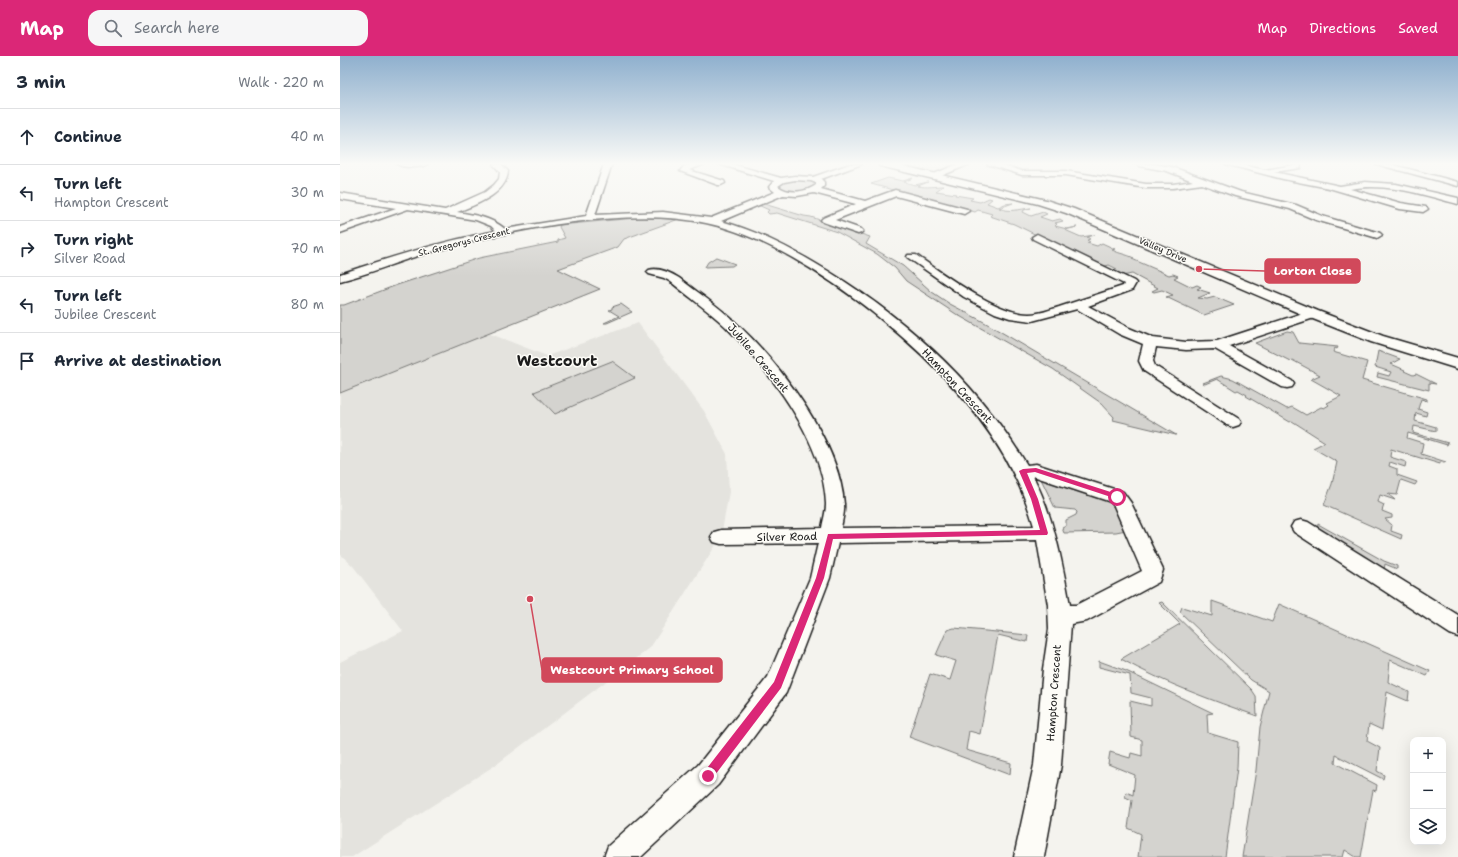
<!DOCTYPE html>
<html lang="en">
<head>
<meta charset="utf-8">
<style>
  body { margin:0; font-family:"Shantell Sans",sans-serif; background:#f6f6f7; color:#1f2937 }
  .controls { position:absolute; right:12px; bottom:12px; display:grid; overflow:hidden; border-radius:8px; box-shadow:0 4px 16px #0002 }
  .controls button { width:36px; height:36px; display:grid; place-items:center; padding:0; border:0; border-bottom:1px solid #e0e1e3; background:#fff; color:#1f2937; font:20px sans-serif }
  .stop { position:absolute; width:12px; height:12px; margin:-9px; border:3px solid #db2777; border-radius:50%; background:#fff }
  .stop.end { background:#db2777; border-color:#fff; box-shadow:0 1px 4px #0008 }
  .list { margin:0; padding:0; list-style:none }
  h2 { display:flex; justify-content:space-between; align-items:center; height:52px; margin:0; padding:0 16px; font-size:17px }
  h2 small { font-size:13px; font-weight:400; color:#747a83 }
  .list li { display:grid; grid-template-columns:26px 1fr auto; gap:12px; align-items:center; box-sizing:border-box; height:56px; padding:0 16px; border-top:1px solid #e0e1e3 }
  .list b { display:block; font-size:15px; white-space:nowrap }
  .list p { margin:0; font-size:13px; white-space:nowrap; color:#747a83 }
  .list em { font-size:13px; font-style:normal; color:#747a83 }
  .icon { flex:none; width:22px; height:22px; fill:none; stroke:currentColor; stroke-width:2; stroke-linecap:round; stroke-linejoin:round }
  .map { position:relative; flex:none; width:1118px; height:801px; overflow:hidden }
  header { display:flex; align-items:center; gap:24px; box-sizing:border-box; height:56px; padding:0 20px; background:#db2777; color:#fff }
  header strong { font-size:19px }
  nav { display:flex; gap:22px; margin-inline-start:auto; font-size:14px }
  .search { width:280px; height:36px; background:#f6f6f7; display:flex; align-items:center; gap:10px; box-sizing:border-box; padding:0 14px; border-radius:12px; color:#747a83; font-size:15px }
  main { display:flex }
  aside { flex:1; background:#fff }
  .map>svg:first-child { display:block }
  .built { fill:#e4e3de }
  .green { fill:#d4d3cf; stroke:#787876 }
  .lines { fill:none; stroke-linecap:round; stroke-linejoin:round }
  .minor-casing { stroke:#1c1c1c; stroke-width:3 }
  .tertiary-casing { stroke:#1c1c1c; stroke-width:3 }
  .minor { fill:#fdfcf7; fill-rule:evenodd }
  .tertiary { fill:#fdfcf7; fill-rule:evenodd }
  .route { fill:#db2777 }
  .labels { text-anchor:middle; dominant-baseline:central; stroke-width:3; stroke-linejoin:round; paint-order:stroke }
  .far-street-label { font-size:9px; fill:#1c1c1c; stroke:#fdfcf7 }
  .street-label { font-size:11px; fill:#1c1c1c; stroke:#fdfcf7 }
  .district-label { font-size:15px; font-weight:bold; fill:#1c1c1c; stroke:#fdfcf7 }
  .leader { fill:none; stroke:#d1495b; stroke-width:1.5 }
  .callout-dot { fill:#d1495b; stroke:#fdfcf7; stroke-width:1.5 }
  .callout { fill:#d1495b; stroke:#d1495b; stroke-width:1.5 }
  .callout-label { font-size:12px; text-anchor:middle; font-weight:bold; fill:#fff }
</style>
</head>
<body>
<header>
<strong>Map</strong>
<div class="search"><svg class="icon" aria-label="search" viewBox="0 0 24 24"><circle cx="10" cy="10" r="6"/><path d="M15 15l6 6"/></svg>Search here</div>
<nav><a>Map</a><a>Directions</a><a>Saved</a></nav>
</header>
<main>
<aside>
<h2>3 min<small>Walk · 220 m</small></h2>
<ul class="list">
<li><svg class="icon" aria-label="ahead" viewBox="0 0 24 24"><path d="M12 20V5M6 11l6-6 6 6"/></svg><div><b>Continue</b></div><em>40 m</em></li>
<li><svg class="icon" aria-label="left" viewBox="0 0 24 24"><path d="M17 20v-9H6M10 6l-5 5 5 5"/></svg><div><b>Turn left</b><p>Hampton Crescent</p></div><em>30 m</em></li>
<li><svg class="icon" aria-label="right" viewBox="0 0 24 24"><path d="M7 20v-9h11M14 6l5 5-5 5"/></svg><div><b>Turn right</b><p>Silver Road</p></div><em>70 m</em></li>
<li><svg class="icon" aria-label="left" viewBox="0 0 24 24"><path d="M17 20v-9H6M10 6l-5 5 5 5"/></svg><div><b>Turn left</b><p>Jubilee Crescent</p></div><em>80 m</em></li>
<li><svg class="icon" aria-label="arrive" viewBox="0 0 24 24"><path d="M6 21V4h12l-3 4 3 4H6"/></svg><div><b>Arrive at destination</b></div></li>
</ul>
</aside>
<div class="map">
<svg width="1118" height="801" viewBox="0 0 1118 801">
  <rect width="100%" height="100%" fill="#f4f3ee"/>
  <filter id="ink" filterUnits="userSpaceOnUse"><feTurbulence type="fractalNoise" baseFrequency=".025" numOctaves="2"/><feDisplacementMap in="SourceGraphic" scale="8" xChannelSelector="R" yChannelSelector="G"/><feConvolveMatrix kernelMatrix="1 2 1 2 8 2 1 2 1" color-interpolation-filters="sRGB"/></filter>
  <g filter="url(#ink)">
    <!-- built -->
    <g class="built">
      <path d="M 556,108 L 605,108 L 612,110 L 598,115 L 589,116 Z"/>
      <path d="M 298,267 L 364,355 L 387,398 L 389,436 L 381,481 L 310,592 L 157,708 L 12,801 L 0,801 L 0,606 L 63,575 L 13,510 L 0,498 L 0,336 L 148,277 L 207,300 Z"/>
    </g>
    <!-- green -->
    <g class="green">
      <path d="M 548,122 L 563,125 L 573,122 L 564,126 L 575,129 L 588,126 L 578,130 C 587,132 595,130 603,130 L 596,135 L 616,138 L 615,139 L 633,142 L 630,144 L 640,146 L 649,142 L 652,143 L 647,147 L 658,151 L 665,148 L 673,147 L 659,152 C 670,157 679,153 691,152 L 684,154 L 683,156 L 691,160 L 703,156 L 707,158 L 700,161 L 712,165 L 720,163 L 723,165 L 715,167 L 717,168 L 715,170 L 727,173 L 737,171 L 725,174 L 741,181 L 755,179 L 747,181 L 750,183 L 747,184 L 750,186 L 747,187 L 757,190 L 762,187 L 775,193 L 772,194 C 780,198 786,198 794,202 L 792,203 L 829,219 L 833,218 L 838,220 L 834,222 L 852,231 L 857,229 L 861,231 L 857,233 L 870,237 L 858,242 L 867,243 L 875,241 L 894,249 L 864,259 L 826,241 L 833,239 L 822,234 L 814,236 L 812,235 L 818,232 L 792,218 L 782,220 L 772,215 L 777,213 L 769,209 L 762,211 L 674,168 L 650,160 L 652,158 L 638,154 L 635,156 L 531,128 Z"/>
      <path d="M 464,123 L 473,126 L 476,129 C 467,138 450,136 439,132 L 438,130 L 443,126 Z"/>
      <path d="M 424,148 L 464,160 L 471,161 L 530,181 L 526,188 L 563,210 L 592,236 L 610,248 L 644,266 L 836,379 L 773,364 L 774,361 L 761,347 L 713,313 L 616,258 L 566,225 L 555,212 L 537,198 L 497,176 L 437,157 L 429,158 L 427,156 L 429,154 L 418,149 Z"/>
      <path d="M 296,162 L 339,163 L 284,183 L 278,191 L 218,213 L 260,233 L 0,337 L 0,249 L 4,249 L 57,229 L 139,202 L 218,186 L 218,184 L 225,182 L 219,171 L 220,169 Z"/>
      <path d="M 376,201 L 395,208 L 392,210 L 365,211 L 368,206 Z"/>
      <path d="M 281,248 L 292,256 L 267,267 L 264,267 L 279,260 L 269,254 L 272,253 L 272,251 Z"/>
      <path d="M 947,275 L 953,276 L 959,287 L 998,291 L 997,293 L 995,292 L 993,296 L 1027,306 L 1022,324 L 1087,343 L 1087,345 L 1081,343 L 1078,353 L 1087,356 L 1086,360 L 1076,357 L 1075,365 L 1096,371 L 1096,375 L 1074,370 L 1073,377 L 1108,387 L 1107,389 L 1068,377 L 1067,382 L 1083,387 L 1081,398 L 1106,406 L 1104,407 L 1100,406 L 1100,408 L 1051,393 L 1050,401 L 1066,406 L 1065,411 L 1050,406 L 1049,410 L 1057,413 L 1057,419 L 1077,426 L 1075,429 L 1061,424 L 1057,439 L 1048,438 L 1055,444 L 1040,439 L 1038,446 L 1044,449 L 1042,455 L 1052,459 L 1052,462 L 1045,463 L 1052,469 L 1051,475 L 1062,479 L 1061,483 L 984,449 L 992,428 L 997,406 L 973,392 L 985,386 L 952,365 L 950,366 L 906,340 L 907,339 L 898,334 L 896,335 L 877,323 L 865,328 L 863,327 L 881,320 L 893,323 L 947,353 L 952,351 L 966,359 L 981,351 L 984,352 L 989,349 L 987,347 L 1001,340 L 971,323 L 980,319 L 952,304 L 950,305 L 915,287 Z"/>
      <path d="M 1038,295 L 1060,303 L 1051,308 L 1065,314 L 1064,315 L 1073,319 L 1076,318 L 1096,328 L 1089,327 L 1089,334 L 1037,321 L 1038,317 L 1049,320 L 1051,316 L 1035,311 Z"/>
      <path d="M 272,305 L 295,322 L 215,358 L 194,336 Z"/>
      <path d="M 701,423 L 771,442 L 786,474 L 776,476 L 724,477 L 722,472 L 726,470 L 726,464 L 736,459 L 737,456 L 735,454 L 715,452 Z"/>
      <path d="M 978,468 L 1044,505 L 1057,510 L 1057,513 L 1045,508 L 1044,514 L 1059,521 L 1059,524 L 1067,527 L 1067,533 L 977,474 Z"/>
      <path d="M 872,545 L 932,566 L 939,548 L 1090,615 L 1087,620 L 1050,604 L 1048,626 L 1069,636 L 1068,645 L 1047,636 L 1042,674 L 1029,668 L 1027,685 L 1040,692 L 1037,715 L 1044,719 L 1043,723 L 996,699 L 995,707 L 1037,729 L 1036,735 L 1033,734 L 1021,801 L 1016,801 L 1005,794 L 1003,801 L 902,801 L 916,714 L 920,671 L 929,635 L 911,624 L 840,556 L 842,551 L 872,560 Z"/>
      <path d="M 822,546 L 912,634 L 916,640 L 917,660 C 871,644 824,627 781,603 L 840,568 L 819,547 Z"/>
      <path d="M 614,572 L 688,579 L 687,586 L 658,579 L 640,678 L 629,675 L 626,694 L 671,707 L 670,719 L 569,681 L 590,618 L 610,624 L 616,605 L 596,599 L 607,574 Z"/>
      <path d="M 759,605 L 786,615 L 873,657 L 867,658 L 868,677 L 898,686 L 897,712 L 885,801 L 798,801 L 801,778 L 788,772 L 792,744 L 785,741 L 786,736 L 793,739 L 795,719 L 768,708 L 770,696 L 790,702 L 791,697 L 802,700 L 802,684 L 791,681 L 790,645 L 811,650 L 811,642 L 791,637 L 790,619 L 759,611 Z"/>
    </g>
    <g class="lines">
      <!-- minor casing -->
      <g class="minor-casing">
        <g id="minor">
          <path d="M 57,108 L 88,108 C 82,112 63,112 57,108 Z"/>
          <path d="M 153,108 L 161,108 L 168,115 C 167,138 135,149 117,156 C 134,159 151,161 165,173 L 246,160 L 264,108 L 272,108 L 255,159 L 323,156 L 371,162 L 435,136 L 429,131 L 434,125 L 379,108 L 392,108 L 441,122 L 455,120 L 473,121 L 510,108 L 522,108 L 481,123 L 484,126 L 484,130 L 481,133 L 525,145 L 555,134 L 627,153 L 629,155 L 624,158 L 556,140 L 495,164 L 521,173 L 523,175 L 521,177 L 518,178 L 483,166 L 481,164 L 483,162 L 516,148 L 474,137 L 457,140 L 443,139 L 381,165 C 414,174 444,189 473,206 C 559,256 635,323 687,409 L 696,408 L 702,410 L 783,436 L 791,447 L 823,514 L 819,526 L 747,565 L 731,568 L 721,709 L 704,801 L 674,801 L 694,709 L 703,613 L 709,573 L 708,549 L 697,484 L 498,487 L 490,522 L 446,637 L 378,729 L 301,801 L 264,801 L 268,790 L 358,709 L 428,621 L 470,522 L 478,487 L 381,488 L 374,486 L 371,481 L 374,476 L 381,474 L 482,472 C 483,465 486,456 486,448 C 484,385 429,314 386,271 C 369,255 349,241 331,226 L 324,222 L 309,218 L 307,216 L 309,214 C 318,211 331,217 339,222 C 357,236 377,249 394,265 C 439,306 500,386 504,448 C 505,456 502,465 501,472 L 694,470 C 672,393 620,331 561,280 C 510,235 433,181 366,167 C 285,150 167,174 88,197 C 58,205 30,218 0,225 L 0,218 C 51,201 103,185 156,175 L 151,170 L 136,164 L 68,153 L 0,177 L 0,171 L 56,152 L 0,143 L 0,137 L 105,154 L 145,136 L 154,129 L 159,123 L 160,116 ZM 455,124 L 471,125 L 476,127 L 476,129 C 465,137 448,138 438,130 L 444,126 ZM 693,420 L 771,446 L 774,450 L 802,515 L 736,549 L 730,549 C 722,505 714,461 693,420 Z"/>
          <path d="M 352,108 L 365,108 L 349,114 L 384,125 L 385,127 L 381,129 L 378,129 L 340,115 L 344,110 Z"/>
          <path d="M 618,108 L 630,108 L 596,122 L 593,122 L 589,120 Z"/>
          <path d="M 647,108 L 660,108 L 682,115 L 726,115 L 806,128 L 833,128 L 853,125 L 827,115 L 800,110 L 796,108 L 814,108 L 832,111 L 901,136 L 956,149 L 982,160 L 1040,177 L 1042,179 L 1037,182 L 1034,181 L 976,164 L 950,153 L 895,140 L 862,128 L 833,132 L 806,132 L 726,119 L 682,119 Z"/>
          <path d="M 885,108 L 899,108 L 925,114 L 959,108 L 961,110 L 960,112 L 934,116 L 1000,130 L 1025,126 L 1056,128 L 1118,142 L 1118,148 C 1083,139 1047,126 1010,133 L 1061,147 L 1086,151 L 1088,153 L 1083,156 L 1060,153 L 989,132 L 943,123 Z"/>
          <path d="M 1036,108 L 1050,108 L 1118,126 L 1118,130 Z"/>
          <path d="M 697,178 L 794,225 L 796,227 L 792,234 L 748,250 L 789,272 L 813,282 L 846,286 L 877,285 L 969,255 L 977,255 L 979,258 L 977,261 L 889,290 L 952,325 L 954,328 L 952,331 L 947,332 L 942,331 L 875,293 L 846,294 L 816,291 L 813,305 L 815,310 L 899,363 L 901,366 L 899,369 L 893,371 L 887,369 L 804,315 L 799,305 L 803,288 L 779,278 L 737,253 L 692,265 L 670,262 L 655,257 L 624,241 L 567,201 L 568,199 L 576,199 C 602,217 657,258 689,258 C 699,258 709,254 719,251 C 740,244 762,237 783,230 L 784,228 L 693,183 L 692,181 Z"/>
          <path d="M 961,464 L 968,466 L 1118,559 L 1118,581 L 1110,578 L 954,476 L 951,471 L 954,466 Z"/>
        </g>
      </g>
      <!-- tertiary casing -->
      <g class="tertiary-casing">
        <path id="tertiary" d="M 538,108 L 555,108 L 706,144 L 734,153 L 978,255 L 1043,280 L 1118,302 L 1118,313 L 1031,286 L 968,261 L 726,157 L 698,148 L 540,110 Z"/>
      </g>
      <!-- minor -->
      <use href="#minor" class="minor"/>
      <!-- tertiary -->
      <use href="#tertiary" class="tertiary"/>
    </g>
  </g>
  <!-- sky -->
  <linearGradient id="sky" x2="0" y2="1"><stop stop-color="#8fb0ce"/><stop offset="0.49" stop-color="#fafaf7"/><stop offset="1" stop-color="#fafaf7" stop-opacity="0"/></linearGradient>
  <rect width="1118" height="220" fill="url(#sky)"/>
  <!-- route -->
  <path class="route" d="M 696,412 L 780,439 L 781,441 L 777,443 L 695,416 L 687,417 L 698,443 L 708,477 L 707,479 L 493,483 L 484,522 L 441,632 L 372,723 L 368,725 L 364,723 L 363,720 L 364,716 L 434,626 L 476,522 L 488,478 L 700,474 L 691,443 L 679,415 L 683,413 Z"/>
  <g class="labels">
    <!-- far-street labels -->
    <g class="far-street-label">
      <text transform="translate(124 186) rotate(-14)">St. Gregorys Crescent</text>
      <text transform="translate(823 194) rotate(23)">Valley Drive</text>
    </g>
    <!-- street labels -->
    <g class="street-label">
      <text transform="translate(418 302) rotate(49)">Jubilee Crescent</text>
      <text transform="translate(617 330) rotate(47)">Hampton Crescent</text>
      <text transform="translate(447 481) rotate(-1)">Silver Road</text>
      <text transform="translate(714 637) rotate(-86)">Hampton Crescent</text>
    </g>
    <!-- district labels -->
    <g class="district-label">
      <text x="217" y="305">Westcourt</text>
    </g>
  </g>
  <!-- callouts -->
  <path class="leader" d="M859 213L925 215M190 543L202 614"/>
  <g class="callout-dot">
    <circle cx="859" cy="213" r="4"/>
    <circle cx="190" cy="543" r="4"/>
  </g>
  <g class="callout">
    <rect x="925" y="203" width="95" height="24" rx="4"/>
    <rect x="202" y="602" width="180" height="24" rx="4"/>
  </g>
  <g class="callout-label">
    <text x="973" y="219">Lorton Close</text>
    <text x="292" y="618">Westcourt Primary School</text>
  </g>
</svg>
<div class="controls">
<button>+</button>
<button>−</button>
<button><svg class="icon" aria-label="layers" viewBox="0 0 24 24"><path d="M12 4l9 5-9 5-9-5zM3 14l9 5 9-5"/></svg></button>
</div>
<div class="stop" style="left:777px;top:441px"></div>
<div class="stop end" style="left:368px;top:720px"></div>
</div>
</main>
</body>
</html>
